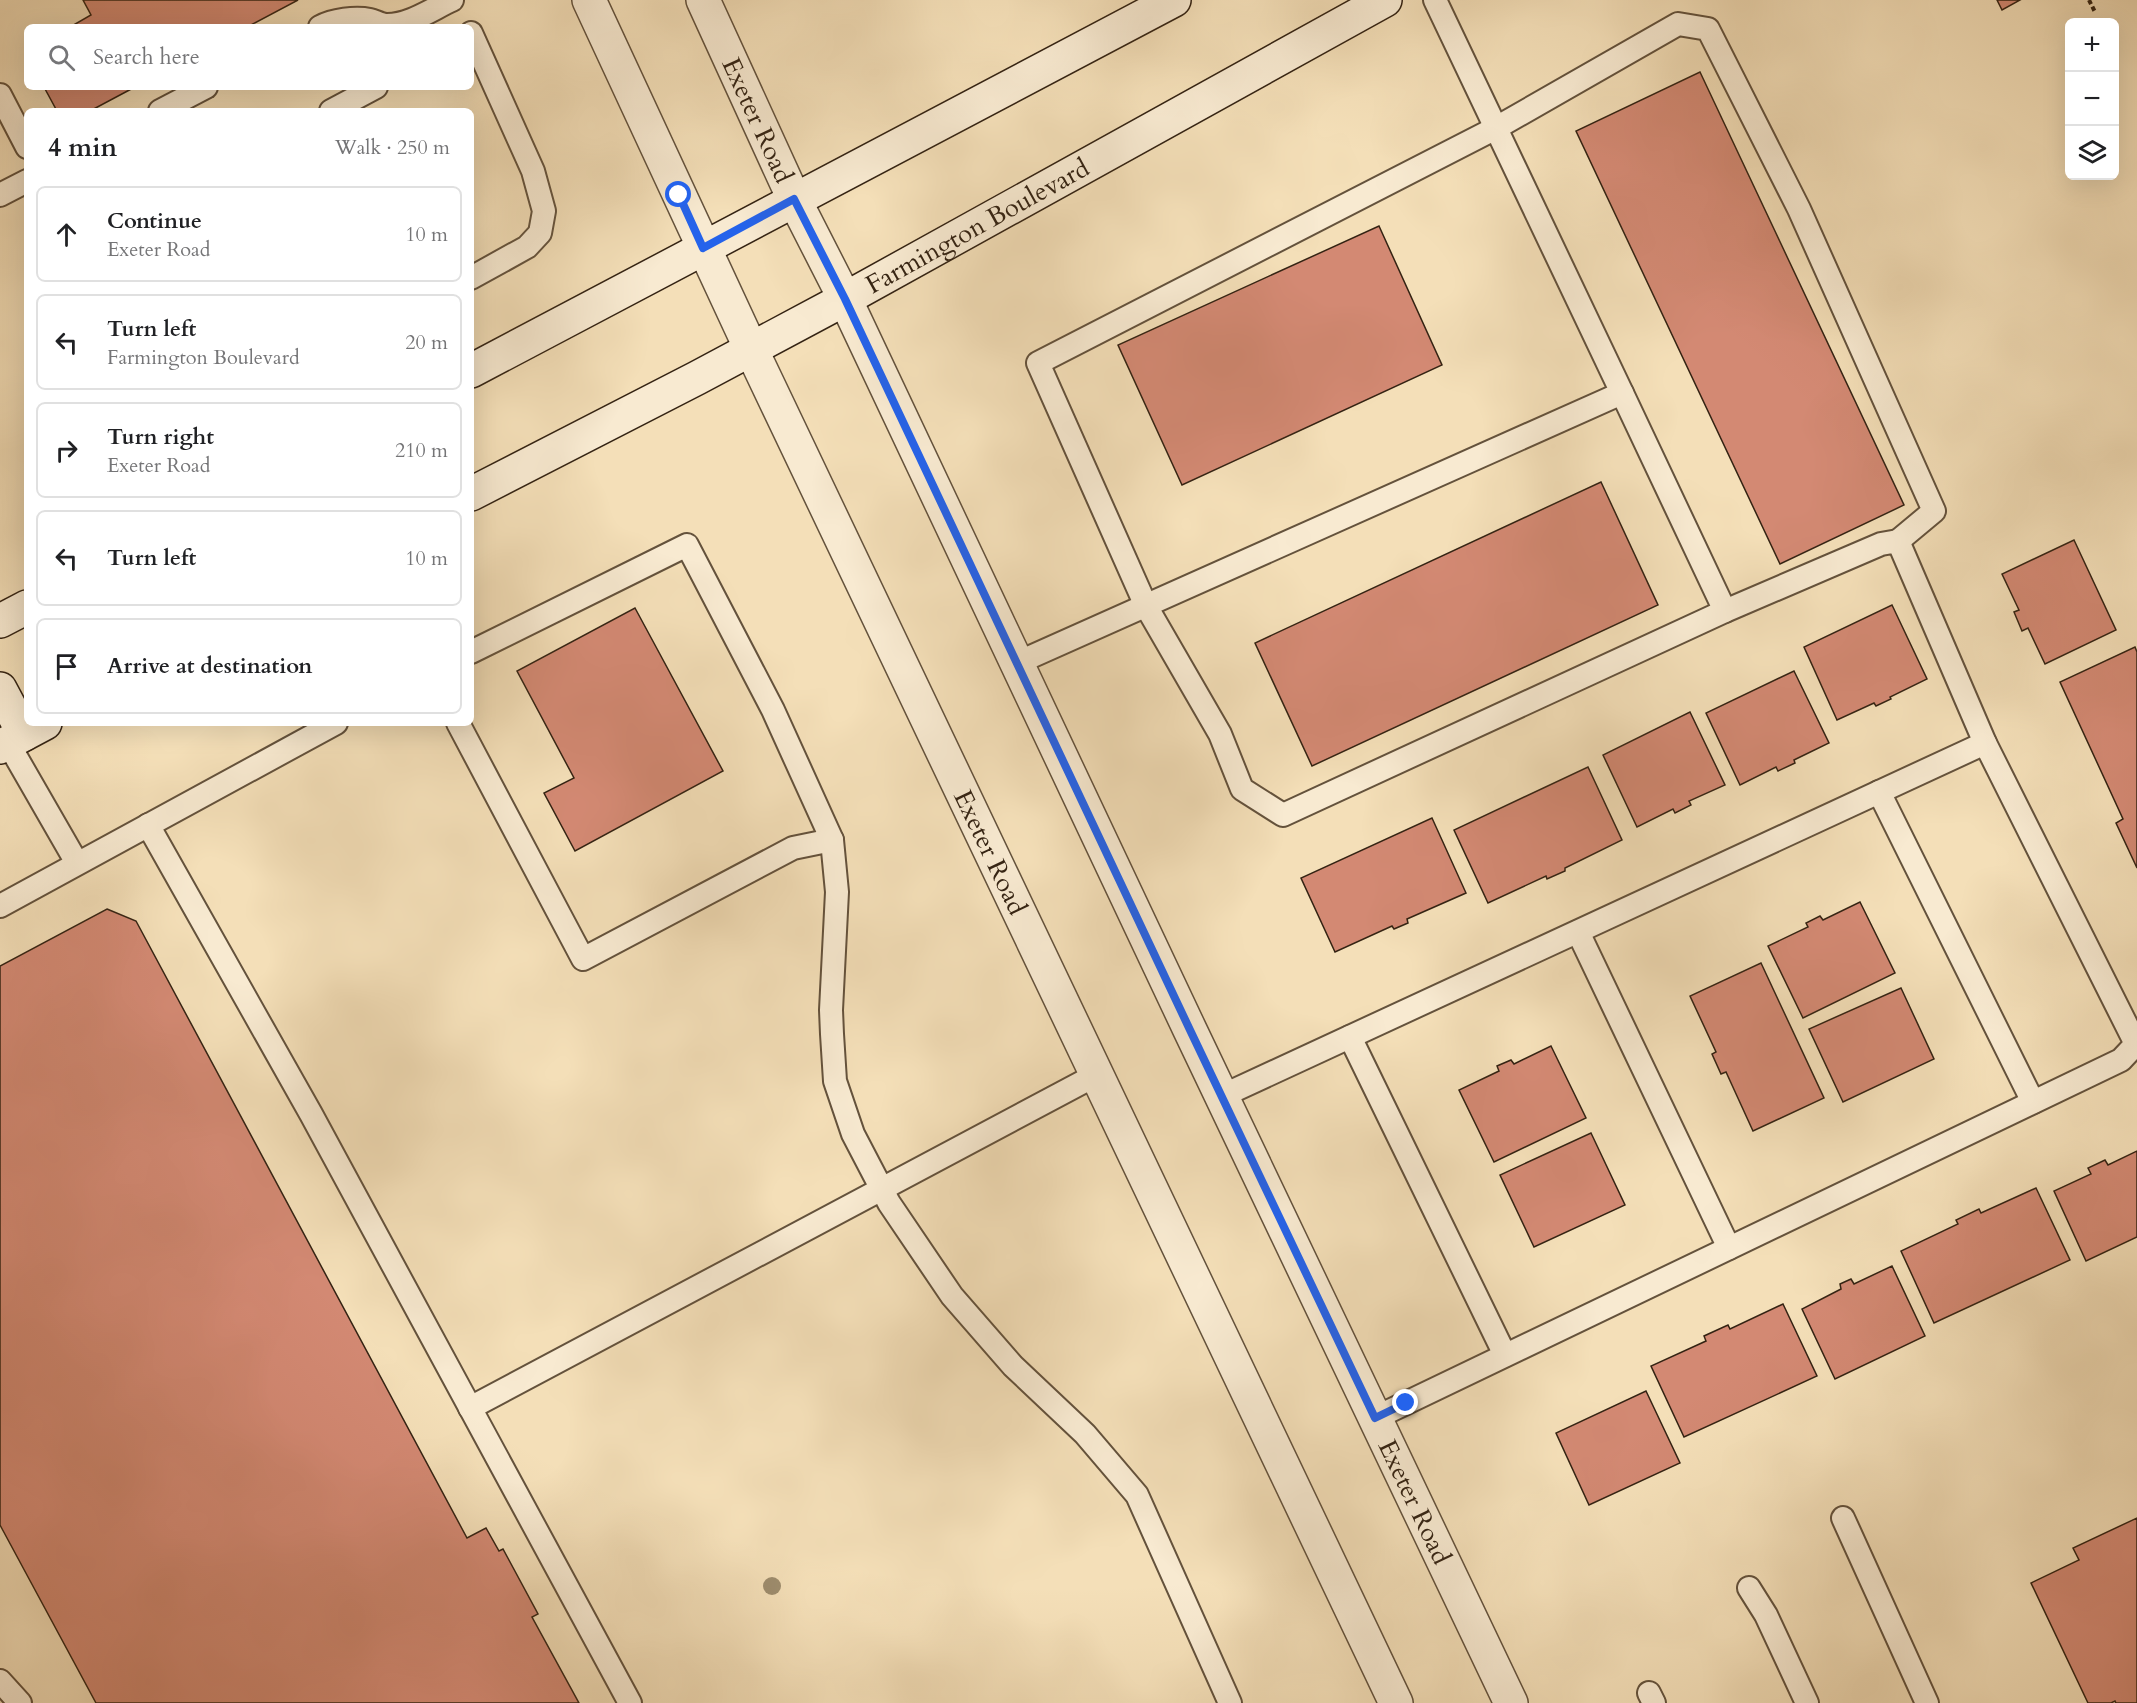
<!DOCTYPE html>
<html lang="en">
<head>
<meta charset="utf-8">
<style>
  body { margin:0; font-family:Cardo,serif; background:#f6f6f6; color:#202124 }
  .controls { position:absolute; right:18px; top:18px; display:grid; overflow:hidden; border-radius:9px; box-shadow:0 6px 24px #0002 }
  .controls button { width:54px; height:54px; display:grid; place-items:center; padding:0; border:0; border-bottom:2px solid #e0e0e0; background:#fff; color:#202124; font:30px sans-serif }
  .stop { position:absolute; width:18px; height:18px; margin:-14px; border:4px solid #2563eb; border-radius:50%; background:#fff }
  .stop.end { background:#2563eb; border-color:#fff; box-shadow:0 2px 6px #0008 }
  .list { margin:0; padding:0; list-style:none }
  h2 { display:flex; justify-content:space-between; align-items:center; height:78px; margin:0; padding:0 24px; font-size:26px }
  h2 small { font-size:20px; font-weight:400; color:#757577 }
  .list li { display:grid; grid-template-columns:39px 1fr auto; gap:18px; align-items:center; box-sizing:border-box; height:96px; margin:0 12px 12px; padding:0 12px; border:2px solid #e0e0e0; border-radius:9px }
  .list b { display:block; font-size:22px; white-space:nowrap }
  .list p { margin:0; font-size:20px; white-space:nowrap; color:#757577 }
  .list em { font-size:20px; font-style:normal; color:#757577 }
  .icon { flex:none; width:33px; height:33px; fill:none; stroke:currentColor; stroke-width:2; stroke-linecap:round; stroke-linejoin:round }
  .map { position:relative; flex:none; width:2137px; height:1703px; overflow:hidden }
  .search { position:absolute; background:#fff; box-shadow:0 6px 24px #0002; left:24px; top:24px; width:450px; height:66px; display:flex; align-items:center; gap:15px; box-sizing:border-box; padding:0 21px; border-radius:9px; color:#757577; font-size:22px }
  .panel { position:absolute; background:#fff; box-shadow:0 6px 24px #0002; left:24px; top:108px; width:450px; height:618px; border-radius:9px }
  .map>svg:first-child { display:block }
  .building { fill:#d38973; stroke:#342313; stroke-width:1.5 }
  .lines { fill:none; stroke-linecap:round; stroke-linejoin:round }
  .service-casing { stroke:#64523c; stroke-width:26 }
  .tertiary-casing { stroke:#64523c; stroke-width:36 }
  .secondary-casing { stroke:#342313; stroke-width:36 }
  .path { stroke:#342313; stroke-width:4; stroke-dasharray:4.5 3; stroke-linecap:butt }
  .service { stroke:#f8ead1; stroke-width:22 }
  .tertiary { stroke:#f8ead1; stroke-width:33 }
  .secondary { stroke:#f8ead1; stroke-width:33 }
  .tree { fill:#9e8d6e }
  .route { stroke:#2563eb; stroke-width:8 }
  .labels { text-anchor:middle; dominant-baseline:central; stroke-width:6; stroke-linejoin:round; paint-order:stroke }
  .street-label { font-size:26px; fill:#342313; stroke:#f8ead1 }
</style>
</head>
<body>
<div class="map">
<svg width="2137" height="1703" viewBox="0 0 2137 1703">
  <rect width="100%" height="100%" fill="#f4dfb8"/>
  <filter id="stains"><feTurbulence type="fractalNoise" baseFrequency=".00333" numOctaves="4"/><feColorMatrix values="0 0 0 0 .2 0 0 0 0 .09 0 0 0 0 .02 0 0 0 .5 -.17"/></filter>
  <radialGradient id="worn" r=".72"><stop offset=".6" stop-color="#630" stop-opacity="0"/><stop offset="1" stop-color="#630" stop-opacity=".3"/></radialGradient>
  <!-- building -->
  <g class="building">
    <path d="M 83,0 L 298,0 L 247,27 L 70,27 L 91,15 Z"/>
    <path d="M 1997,0 L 2020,0 L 2002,10 Z"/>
    <path d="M 1700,72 L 1904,505 L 1780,564 L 1576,131 Z"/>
    <path d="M 44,87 L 135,87 L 90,111 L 57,111 Z"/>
    <path d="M 1379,226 L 1442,365 L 1182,485 L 1118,345 Z"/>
    <path d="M 1601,482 L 1658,605 L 1312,766 L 1255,643 Z"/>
    <path d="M 2074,540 L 2116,630 L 2045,664 L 2028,628 L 2022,631 L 2014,612 L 2019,610 L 2002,574 Z"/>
    <path d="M 1892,605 L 1927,679 L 1890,697 L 1891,699 L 1876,706 L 1874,703 L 1837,720 L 1804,647 Z"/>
    <path d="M 635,608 L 723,771 L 575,851 L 544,793 L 574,778 L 517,671 Z"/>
    <path d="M 2135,647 L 2137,652 L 2137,868 L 2116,823 L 2123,819 L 2060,682 Z"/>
    <path d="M 1794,671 L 1829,743 L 1794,760 L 1795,763 L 1778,771 L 1776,767 L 1740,785 L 1706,713 Z"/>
    <path d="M 1690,712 L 1725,785 L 1689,801 L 1691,805 L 1675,813 L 1673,809 L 1637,827 L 1603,755 Z"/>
    <path d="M 1588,767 L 1622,840 L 1565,868 L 1565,871 L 1547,879 L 1546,876 L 1488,903 L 1454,830 Z"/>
    <path d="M 1432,818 L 1466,893 L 1407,919 L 1408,923 L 1394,929 L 1392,926 L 1335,952 L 1301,878 Z"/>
    <path d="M 1860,902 L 1895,973 L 1803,1018 L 1768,946 L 1808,927 L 1806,923 L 1820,916 L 1823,920 Z"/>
    <path d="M 107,909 L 136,921 L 467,1538 L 486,1528 L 499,1551 L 503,1549 L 538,1614 L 532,1617 L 579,1703 L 96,1703 L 0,1525 L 0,966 Z"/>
    <path d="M 1761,963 L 1824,1098 L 1753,1131 L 1726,1072 L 1721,1074 L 1712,1054 L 1716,1052 L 1690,996 Z"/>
    <path d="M 1901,988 L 1934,1059 L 1843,1102 L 1809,1029 Z"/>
    <path d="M 1551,1046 L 1586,1118 L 1494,1162 L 1459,1090 L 1499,1071 L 1497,1066 L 1511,1060 L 1514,1064 Z"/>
    <path d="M 1591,1133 L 1625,1205 L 1534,1247 L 1500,1175 Z"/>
    <path d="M 2137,1151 L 2137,1237 L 2086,1261 L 2054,1191 L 2091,1174 L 2088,1168 L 2105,1160 L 2108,1165 Z"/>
    <path d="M 2036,1188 L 2070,1260 L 1934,1323 L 1901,1251 L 1958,1224 L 1956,1220 L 1979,1209 L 1981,1213 Z"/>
    <path d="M 1892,1266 L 1925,1336 L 1835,1379 L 1802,1309 L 1841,1289 L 1840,1284 L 1851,1279 L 1854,1284 Z"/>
    <path d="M 1783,1304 L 1817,1376 L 1684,1437 L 1651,1366 L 1706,1341 L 1704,1336 L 1728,1325 L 1730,1329 Z"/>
    <path d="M 1646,1391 L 1680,1463 L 1589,1505 L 1556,1433 Z"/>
    <path d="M 2137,1518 L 2137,1703 L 2116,1703 L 2115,1701 L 2111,1703 L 2088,1703 L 2031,1583 L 2079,1560 L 2073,1548 Z"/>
  </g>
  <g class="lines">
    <!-- service casing -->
    <g class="service-casing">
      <g id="service">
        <path d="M 320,27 C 333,20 355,17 370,20 C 375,21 381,25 387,25 C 410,25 432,9 452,0"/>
        <path d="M 471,33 L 533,171 L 544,211 L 540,233 L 527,247 L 471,278"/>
        <path d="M 0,95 L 27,147"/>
        <path d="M 160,111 L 206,87"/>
        <path d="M 331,111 L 376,87"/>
        <path d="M 0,195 L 27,181"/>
        <path d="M 1622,393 L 1725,611 L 1283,815 L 1242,789 L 1220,734 L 1146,606 L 1038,363 L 1496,128 L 1678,24 L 1708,29 L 1799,209 L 1934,511 L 1898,541"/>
        <path d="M 1725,611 L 1881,544 L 1898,541 L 1985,743"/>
        <path d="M 471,652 L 687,545 L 773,710 L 832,840"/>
        <path d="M 1017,663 L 1622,393 L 1435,0"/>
        <path d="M 458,723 L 583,959 L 793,848 L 832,840 L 837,892 L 831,1010 L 832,1034 L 835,1081 L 853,1134 L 889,1203 L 952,1296 L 1013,1366 L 1085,1434 L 1137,1495 L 1230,1703"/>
        <path d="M 8,743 L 77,863"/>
        <path d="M 1879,792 L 2033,1102"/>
        <path d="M 148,825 L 311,1114 L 630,1703"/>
        <path d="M 0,906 L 336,723"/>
        <path d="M 1578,932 L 1729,1248"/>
        <path d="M 1350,1037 L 1505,1355"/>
        <path d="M 1222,1096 L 1985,743 L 2136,1044 L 2121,1060 L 1375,1418"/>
        <path d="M 470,1408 L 1096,1075"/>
        <path d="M 1843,1518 L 1927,1703"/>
        <path d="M 1749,1588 L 1766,1615 L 1807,1703"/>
        <path d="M 0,1681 L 20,1703"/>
        <path d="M 1649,1693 L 1654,1703"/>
      </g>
    </g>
    <!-- tertiary casing -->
    <g class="tertiary-casing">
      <g id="tertiary">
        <path id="s1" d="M 589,0 L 751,349 L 1396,1703"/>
        <path id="s2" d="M 703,0 L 794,199 L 845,299 L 1190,1030 L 1511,1703"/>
      </g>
    </g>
    <!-- secondary casing -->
    <g class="secondary-casing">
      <g id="secondary">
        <path d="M 471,371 L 1174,0"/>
        <path id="s3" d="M 471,494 L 697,378 L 845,299 L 1385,0"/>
        <path d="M 0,621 L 27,607"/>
        <path d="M 0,689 L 24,734"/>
        <path d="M 0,747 L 45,723"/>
      </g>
    </g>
    <!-- path -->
    <path class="path" d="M 2089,0 L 2095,12"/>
    <!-- service -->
    <use href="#service" class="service"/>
    <!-- tertiary -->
    <use href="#tertiary" class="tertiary"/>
    <!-- secondary -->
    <use href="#secondary" class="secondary"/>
  </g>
  <!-- trees -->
  <circle class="tree" cx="772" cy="1586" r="9"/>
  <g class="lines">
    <!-- route -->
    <path class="route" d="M 679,195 L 703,248 L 794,199 L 845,299 L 1190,1030 L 1375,1418 L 1406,1403"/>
  </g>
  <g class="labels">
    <!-- street labels -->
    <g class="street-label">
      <text stroke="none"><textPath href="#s2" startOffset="132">Exeter Road</textPath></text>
      <text stroke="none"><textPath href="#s3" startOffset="573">Farmington Boulevard</textPath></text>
      <text stroke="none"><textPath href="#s1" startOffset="942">Exeter Road</textPath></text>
      <text stroke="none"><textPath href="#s2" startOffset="1662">Exeter Road</textPath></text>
    </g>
  </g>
  <rect width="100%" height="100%" filter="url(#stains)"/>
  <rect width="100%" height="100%" fill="url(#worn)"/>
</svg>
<div class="controls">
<button>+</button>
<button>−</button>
<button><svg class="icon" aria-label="layers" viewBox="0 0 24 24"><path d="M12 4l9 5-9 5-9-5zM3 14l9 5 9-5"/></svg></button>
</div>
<div class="stop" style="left:679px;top:195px"></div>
<div class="stop end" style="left:1406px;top:1403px"></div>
<div class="search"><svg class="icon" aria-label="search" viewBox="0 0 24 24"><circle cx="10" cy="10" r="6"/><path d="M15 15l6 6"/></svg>Search here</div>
<section class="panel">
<h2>4 min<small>Walk · 250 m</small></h2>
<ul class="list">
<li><svg class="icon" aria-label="ahead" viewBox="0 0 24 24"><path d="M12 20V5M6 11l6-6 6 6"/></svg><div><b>Continue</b><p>Exeter Road</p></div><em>10 m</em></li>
<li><svg class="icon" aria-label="left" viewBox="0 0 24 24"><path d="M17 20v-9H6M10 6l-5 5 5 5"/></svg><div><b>Turn left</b><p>Farmington Boulevard</p></div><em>20 m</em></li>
<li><svg class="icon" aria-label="right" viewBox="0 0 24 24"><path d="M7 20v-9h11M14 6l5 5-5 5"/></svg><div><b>Turn right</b><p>Exeter Road</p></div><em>210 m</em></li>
<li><svg class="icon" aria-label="left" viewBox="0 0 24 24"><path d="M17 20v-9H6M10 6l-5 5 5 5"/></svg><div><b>Turn left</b></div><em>10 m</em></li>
<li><svg class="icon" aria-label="arrive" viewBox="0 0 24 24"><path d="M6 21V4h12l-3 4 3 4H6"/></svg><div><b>Arrive at destination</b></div></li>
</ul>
</section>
</div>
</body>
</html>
